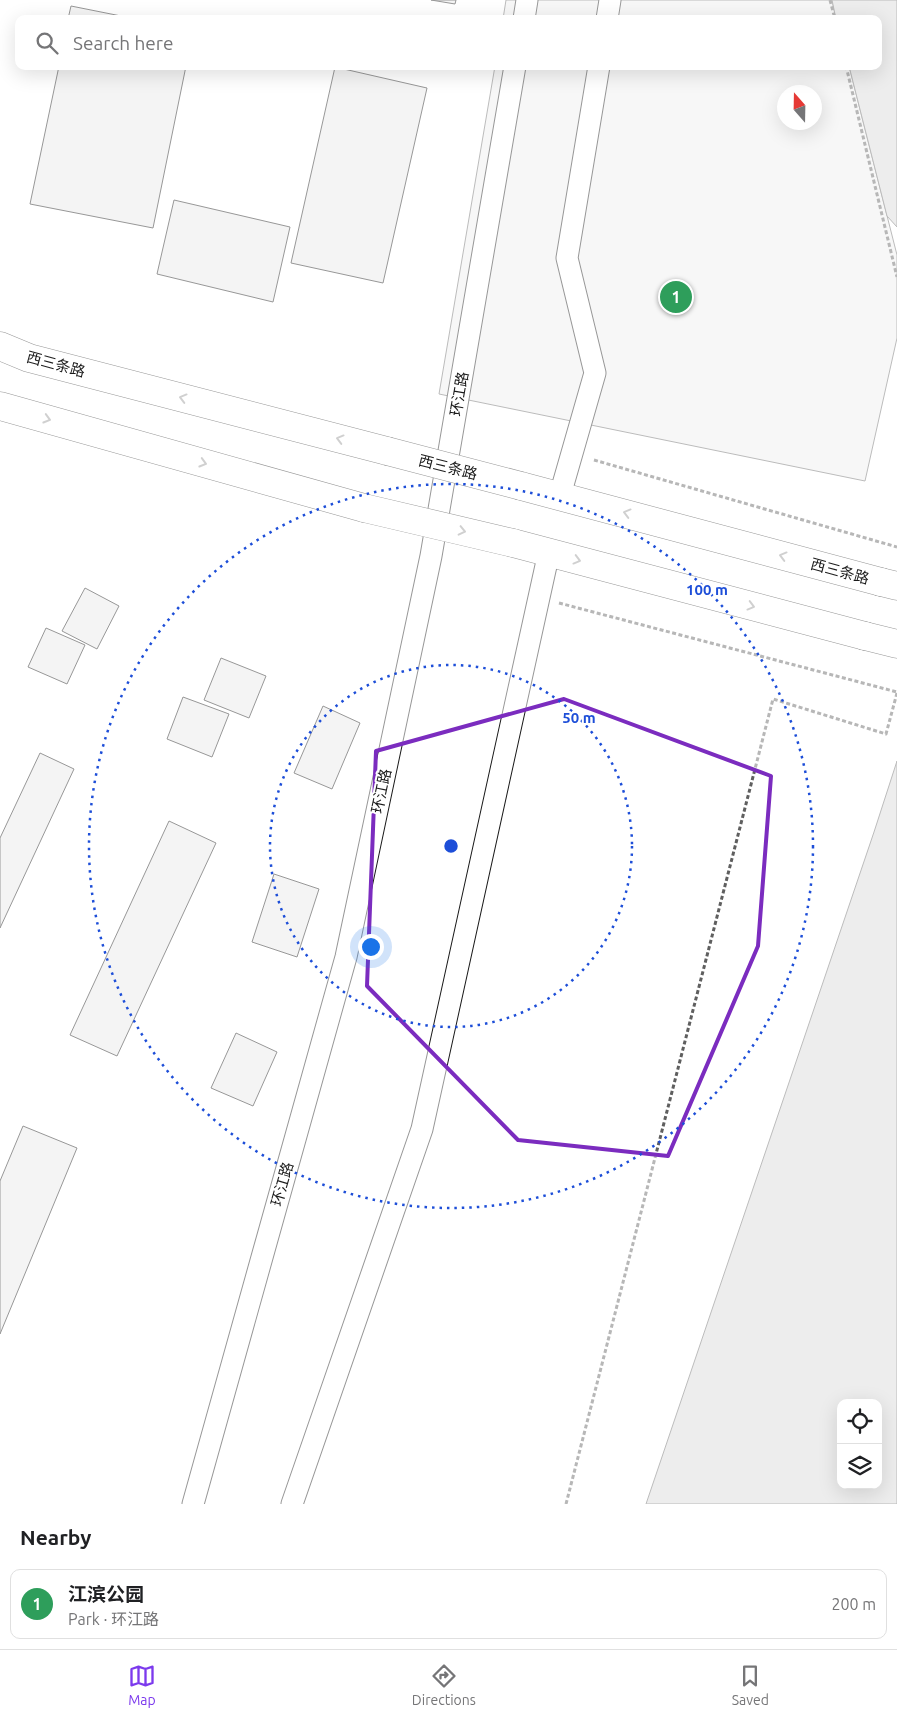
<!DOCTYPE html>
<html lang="en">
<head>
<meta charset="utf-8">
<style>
  body { margin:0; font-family:Ubuntu,"Noto Sans SC",sans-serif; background:#f2f2f2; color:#202124 }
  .controls { position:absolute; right:15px; bottom:15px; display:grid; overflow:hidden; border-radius:10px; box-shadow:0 5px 20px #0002 }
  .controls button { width:45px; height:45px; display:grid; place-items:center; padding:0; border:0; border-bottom:1px solid #e0e0e0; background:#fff; color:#202124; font:25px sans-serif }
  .compass { position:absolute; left:777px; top:85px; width:45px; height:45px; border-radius:50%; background:#fff; box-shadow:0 5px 20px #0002; rotate:340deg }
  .you { position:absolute; left:370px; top:946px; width:18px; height:18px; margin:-12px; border:4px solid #fff; border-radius:50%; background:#1a73e8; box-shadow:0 0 0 8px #1a73e833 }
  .badge { display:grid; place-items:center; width:32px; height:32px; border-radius:50%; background:#7c3aed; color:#fff; font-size:16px; font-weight:700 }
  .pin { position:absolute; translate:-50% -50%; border:2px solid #fff; box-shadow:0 1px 5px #0006 }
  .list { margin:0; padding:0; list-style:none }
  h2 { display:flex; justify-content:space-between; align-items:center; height:65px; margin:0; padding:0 20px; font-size:21px }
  h2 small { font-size:16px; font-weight:400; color:#757577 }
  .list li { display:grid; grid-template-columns:32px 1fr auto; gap:15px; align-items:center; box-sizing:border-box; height:70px; margin:0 10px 10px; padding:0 10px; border:1px solid #e0e0e0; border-radius:10px }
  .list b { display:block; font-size:19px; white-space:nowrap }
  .list p { margin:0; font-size:16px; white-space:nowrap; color:#757577 }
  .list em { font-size:16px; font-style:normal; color:#757577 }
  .icon { flex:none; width:28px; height:28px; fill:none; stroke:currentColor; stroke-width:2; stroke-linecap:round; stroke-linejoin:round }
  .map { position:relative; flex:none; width:897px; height:1504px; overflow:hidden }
  .search { position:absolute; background:#fff; box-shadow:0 5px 20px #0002; left:15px; right:15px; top:15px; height:55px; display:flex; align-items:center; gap:12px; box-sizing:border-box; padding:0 18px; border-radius:10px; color:#757577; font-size:19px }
  .sheet { height:145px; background:#fff }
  nav { display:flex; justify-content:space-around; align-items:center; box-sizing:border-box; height:70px; border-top:1px solid #e0e0e0; background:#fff; font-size:14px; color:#757577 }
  nav a { display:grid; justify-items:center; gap:2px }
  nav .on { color:#7c3aed }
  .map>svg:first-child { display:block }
  .built { fill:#ededed; stroke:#6a6a6a; fill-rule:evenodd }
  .water { fill:#d7d7d7; stroke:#6a6a6a; fill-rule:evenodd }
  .building { fill:#e6e6e6; stroke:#1a1a1a }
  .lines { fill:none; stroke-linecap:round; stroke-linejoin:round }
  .street-casing { stroke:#1a1a1a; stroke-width:23 }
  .secondary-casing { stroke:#1a1a1a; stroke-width:29 }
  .primary-casing { stroke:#1a1a1a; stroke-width:29 }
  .path { stroke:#5f5f5f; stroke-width:3; stroke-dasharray:4 2.5; stroke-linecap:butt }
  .street { stroke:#fff; stroke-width:21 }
  .secondary { stroke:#fff; stroke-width:28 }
  .primary { stroke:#fff; stroke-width:28 }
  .secondary-bridge-casing { stroke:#1a1a1a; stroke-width:29; stroke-linecap:butt }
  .secondary-bridge { stroke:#fff; stroke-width:28 }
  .oneway { stroke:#989898 }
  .marked { fill:none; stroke:#7b2cbf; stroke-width:4; stroke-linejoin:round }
  .ring { fill:none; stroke:#1d4ed8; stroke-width:2.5; stroke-dasharray:2.5 5 }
  .labels { text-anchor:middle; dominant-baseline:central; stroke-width:4; stroke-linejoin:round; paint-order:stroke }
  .street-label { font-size:15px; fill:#1a1a1a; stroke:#fff }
  .centre { fill:#1d4ed8; stroke:#fff; stroke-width:2.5 }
  .ring-label { font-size:15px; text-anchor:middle; font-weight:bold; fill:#1d4ed8; stroke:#fff; stroke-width:4; stroke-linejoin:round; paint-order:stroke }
</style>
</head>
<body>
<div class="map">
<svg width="897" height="1504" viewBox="0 0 897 1504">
  <rect width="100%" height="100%" fill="#fff"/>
  <!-- built -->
  <g class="built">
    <path d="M 506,0 L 832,0 L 836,19 L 503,19 Z"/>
    <path d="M 495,66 L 849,66 L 897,255 L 897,338 L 865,481 L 439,394 ZM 784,92 L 814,92 L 814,122 L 784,122 Z"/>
  </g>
  <!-- water -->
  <g class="water">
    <path d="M 832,0 L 897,0 L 897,227 L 887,216 L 849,66 L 878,66 L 878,19 L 836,19 Z"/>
    <path d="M 897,761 L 897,1504 L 646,1504 L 874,832 ZM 841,1403 L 878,1403 L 878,1485 L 841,1485 Z"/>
  </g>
  <!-- building -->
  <g class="building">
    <path d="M 431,0 L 456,0 L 455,4 Z"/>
    <path d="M 71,6 L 136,19 L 68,19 Z"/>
    <path d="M 59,66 L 186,66 L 153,228 L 30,204 Z"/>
    <path d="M 335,67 L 427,88 L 383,283 L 291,263 Z"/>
    <path d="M 174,200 L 290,227 L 273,302 L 157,274 Z"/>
    <path d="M 85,588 L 119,606 L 97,649 L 62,631 Z"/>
    <path d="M 46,628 L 85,645 L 67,684 L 28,667 Z"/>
    <path d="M 221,658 L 266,676 L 249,718 L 204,700 Z"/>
    <path d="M 183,697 L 229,714 L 212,757 L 167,739 Z"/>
    <path d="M 323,706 L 360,723 L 332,789 L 294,773 Z"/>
    <path d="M 40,753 L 74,769 L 0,928 L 0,838 Z"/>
    <path d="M 169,821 L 216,843 L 117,1056 L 70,1035 Z"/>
    <path d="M 274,874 L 319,889 L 297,957 L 252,942 Z"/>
    <path d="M 236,1033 L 277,1052 L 253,1106 L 211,1088 Z"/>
    <path d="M 23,1126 L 77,1148 L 0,1334 L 0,1181 Z"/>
  </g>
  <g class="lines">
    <!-- street casing -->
    <g class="street-casing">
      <g id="street">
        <path d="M 524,19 L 527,0"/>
        <path d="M 607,19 L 610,0"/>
        <path d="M 560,495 L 595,373 L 567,258 L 599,66"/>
        <path d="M 193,1504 L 346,957 L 431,556 L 515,66"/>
        <path d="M 292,1504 L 422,1129 L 549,552"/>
      </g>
    </g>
    <!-- secondary casing -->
    <g class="secondary-casing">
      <g id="secondary">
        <path d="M 521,486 L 881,582"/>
        <path d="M 513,543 L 865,636"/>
      </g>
    </g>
    <!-- primary casing -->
    <g class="primary-casing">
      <g id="primary">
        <path d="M 0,346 L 29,358 L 387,451"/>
        <path d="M 0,406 L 364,508"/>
        <path d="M 881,582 L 897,586"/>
        <path d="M 865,636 L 897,644"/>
      </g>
    </g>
    <!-- path -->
    <g class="path">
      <path d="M 830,0 L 835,19"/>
      <path d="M 846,66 L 897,277"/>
      <path d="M 594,460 L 897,547"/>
      <path d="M 559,603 L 897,692"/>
      <path d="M 566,1504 L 773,699 L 886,734 L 897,693"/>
    </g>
    <!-- street -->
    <use href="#street" class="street"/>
    <!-- secondary -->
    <use href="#secondary" class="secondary"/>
    <!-- primary -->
    <use href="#primary" class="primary"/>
    <!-- secondary-bridge casing -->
    <g class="secondary-bridge-casing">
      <g id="secondary-bridge">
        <path d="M 387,451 L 521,486"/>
        <path d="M 364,508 L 513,543"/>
      </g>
    </g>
    <!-- secondary-bridge -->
    <use href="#secondary-bridge" class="secondary-bridge"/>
  </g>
  <!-- one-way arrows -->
  <defs><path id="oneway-chevron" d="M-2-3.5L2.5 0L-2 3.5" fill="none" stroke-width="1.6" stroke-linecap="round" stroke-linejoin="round" transform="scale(1.25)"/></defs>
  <g class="oneway">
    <use href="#oneway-chevron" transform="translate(183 398) rotate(-165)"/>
    <use href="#oneway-chevron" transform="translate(47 419) rotate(16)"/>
    <use href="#oneway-chevron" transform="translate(340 439) rotate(-165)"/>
    <use href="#oneway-chevron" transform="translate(203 463) rotate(16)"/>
    <use href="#oneway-chevron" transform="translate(627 513) rotate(-165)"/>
    <use href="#oneway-chevron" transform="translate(462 531) rotate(13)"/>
    <use href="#oneway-chevron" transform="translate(783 556) rotate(-165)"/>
    <use href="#oneway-chevron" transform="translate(577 560) rotate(15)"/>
    <use href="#oneway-chevron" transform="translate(751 606) rotate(15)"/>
  </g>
  <!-- marked area -->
  <path d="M0 0H897V1504H0ZM 564,699 L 771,776 L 758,946 L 668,1156 L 518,1140 L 367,986 L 376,751 Z" fill="#fff" fill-opacity=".55" fill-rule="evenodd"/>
  <path class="marked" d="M 564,699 L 771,776 L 758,946 L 668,1156 L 518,1140 L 367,986 L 376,751 Z"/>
  <!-- distance rings -->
  <g class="ring">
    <circle cx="451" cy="846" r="181"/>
    <circle cx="451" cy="846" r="362"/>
  </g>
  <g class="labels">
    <!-- street labels -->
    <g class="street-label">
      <text transform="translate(56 364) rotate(15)">西三条路</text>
      <text transform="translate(459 394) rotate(-80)">环江路</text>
      <text transform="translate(448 467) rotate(14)">西三条路</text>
      <text transform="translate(840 571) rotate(15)">西三条路</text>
      <text transform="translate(381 791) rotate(-78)">环江路</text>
      <text transform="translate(282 1184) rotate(-74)">环江路</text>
    </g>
  </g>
  <circle cx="451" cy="846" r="8" class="centre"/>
  <g class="ring-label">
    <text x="707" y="595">100 m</text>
    <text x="579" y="723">50 m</text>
  </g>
</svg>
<div class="controls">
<button><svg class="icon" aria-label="locate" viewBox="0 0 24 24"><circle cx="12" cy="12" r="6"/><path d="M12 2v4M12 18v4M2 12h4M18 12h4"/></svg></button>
<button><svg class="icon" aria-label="layers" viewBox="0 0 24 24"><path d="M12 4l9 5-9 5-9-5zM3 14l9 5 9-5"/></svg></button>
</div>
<svg class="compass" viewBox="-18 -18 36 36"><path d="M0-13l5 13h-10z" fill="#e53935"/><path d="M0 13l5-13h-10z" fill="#757577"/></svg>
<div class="you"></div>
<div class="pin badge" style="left:676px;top:297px;background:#2e9e5b">1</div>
<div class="search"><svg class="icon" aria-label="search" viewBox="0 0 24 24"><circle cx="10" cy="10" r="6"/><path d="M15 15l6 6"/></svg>Search here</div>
</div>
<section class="sheet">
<h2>Nearby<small></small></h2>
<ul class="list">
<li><span class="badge" style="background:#2e9e5b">1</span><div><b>江滨公园</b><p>Park · 环江路</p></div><em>200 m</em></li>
</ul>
</section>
<nav>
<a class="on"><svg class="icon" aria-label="map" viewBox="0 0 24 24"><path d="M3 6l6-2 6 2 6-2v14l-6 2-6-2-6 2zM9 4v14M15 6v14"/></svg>Map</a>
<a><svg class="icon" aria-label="directions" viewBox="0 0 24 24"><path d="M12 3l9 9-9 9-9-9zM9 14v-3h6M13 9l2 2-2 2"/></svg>Directions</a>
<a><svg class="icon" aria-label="saved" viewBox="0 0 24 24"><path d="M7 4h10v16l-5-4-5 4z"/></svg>Saved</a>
</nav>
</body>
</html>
